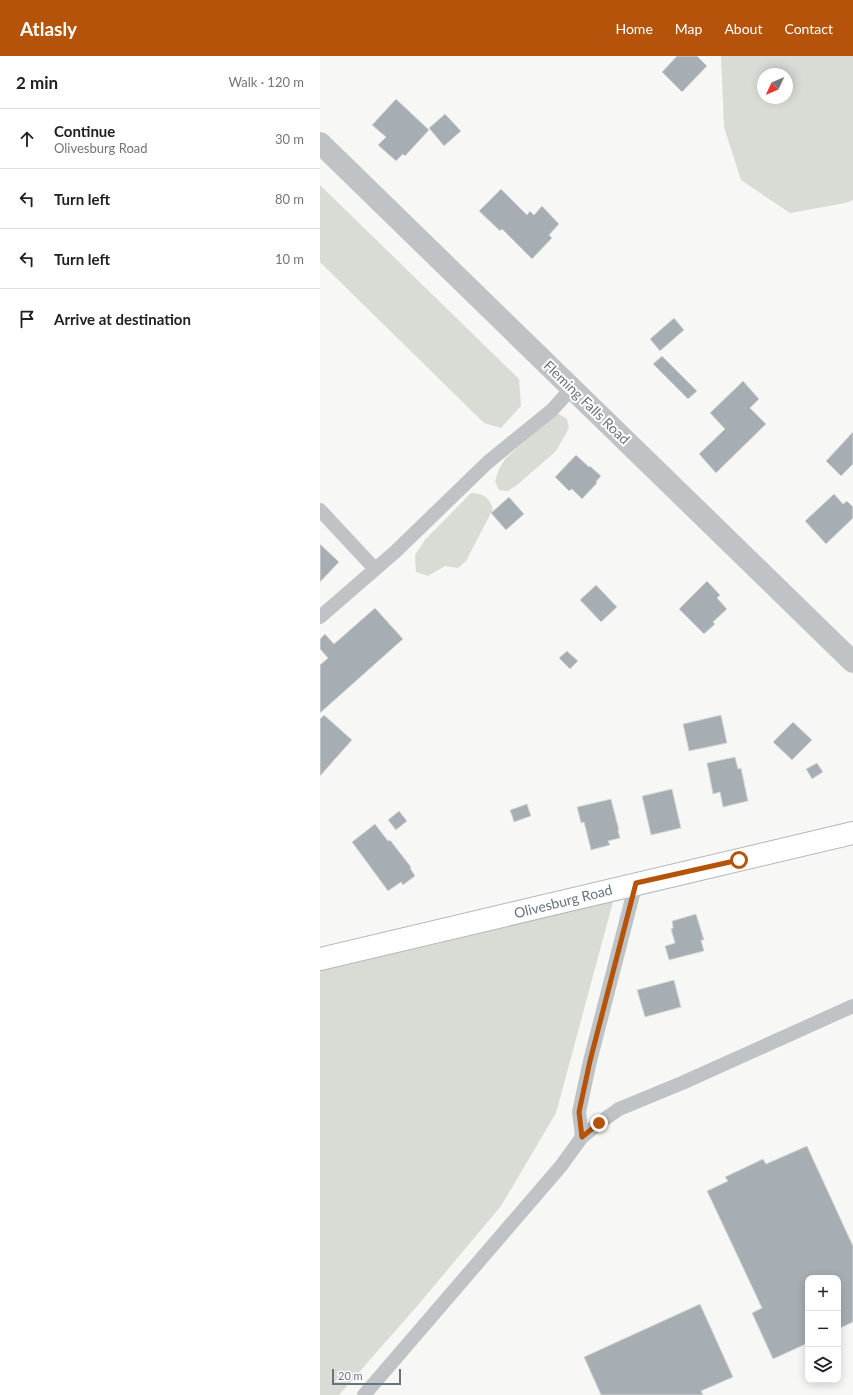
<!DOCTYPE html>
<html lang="en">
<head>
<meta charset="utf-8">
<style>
  body { margin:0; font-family:Lato,sans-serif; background:#f6f6f6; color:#202124 }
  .controls { position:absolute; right:12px; bottom:12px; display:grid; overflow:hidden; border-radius:8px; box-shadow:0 2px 10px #0003 }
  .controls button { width:36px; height:36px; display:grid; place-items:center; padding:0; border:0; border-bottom:1px solid #e0e0e0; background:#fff; color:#202124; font:20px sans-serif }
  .compass { position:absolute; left:437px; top:12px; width:36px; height:36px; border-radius:50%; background:#fff; box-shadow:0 2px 10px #0003; rotate:226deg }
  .scale { position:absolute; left:12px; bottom:10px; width:69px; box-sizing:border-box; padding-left:4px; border:2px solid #66747d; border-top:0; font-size:11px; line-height:14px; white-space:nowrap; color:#66747d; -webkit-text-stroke:3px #fff; paint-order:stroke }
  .stop { position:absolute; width:12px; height:12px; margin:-9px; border:3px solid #b45309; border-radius:50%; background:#fff }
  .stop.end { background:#b45309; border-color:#fff; box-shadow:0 1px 4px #0008 }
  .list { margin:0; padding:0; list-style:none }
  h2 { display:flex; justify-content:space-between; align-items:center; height:52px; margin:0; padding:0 16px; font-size:17px }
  h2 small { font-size:13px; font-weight:400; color:#757577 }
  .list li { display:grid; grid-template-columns:26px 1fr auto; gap:12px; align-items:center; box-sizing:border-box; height:60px; padding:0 16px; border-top:1px solid #e0e0e0 }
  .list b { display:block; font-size:15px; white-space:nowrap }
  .list p { margin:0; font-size:13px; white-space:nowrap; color:#757577 }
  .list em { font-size:13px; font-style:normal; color:#757577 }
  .icon { flex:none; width:22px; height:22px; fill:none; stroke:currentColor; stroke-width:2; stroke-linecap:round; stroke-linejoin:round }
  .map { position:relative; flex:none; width:533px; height:1339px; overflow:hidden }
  header { display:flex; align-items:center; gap:24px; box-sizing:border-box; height:56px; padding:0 20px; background:#b45309; color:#fff }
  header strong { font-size:19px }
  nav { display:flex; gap:22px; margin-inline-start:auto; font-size:14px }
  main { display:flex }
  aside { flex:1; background:#fff }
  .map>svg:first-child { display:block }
  .green { fill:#d8dcd5; fill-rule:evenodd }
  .building { fill:#a7aeb3; stroke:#d9d9d7 }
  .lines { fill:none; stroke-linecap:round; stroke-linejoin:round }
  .secondary-casing { stroke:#b2b7bb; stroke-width:24 }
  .service { stroke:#bfc3c6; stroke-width:14 }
  .minor { stroke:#bfc3c6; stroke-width:22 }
  .secondary { stroke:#fff; stroke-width:22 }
  .route { stroke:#b45309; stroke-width:5 }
  .labels { text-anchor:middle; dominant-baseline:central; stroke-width:4; stroke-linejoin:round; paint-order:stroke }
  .street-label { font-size:14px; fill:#66747d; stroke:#fff }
</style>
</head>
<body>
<header>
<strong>Atlasly</strong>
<nav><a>Home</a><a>Map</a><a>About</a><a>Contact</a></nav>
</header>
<main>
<aside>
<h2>2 min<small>Walk · 120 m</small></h2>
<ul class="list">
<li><svg class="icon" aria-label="ahead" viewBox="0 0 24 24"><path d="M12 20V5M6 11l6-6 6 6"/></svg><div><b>Continue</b><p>Olivesburg Road</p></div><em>30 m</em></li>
<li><svg class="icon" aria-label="left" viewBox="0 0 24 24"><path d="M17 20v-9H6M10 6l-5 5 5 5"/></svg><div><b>Turn left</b></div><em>80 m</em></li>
<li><svg class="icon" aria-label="left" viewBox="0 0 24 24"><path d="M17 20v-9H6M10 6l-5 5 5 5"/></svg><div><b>Turn left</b></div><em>10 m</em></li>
<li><svg class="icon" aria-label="arrive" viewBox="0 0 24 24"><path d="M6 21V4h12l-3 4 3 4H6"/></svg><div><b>Arrive at destination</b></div></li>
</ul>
</aside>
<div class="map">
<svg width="533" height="1339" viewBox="0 0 533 1339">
  <rect width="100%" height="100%" fill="#f7f7f5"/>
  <!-- green -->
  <g class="green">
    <path d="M 401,0 L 533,0 L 533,144 L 525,147 L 470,157 L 421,124 L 404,71 ZM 443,18 L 467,18 L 467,42 L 443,42 Z"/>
    <path d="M 0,129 L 199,323 L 201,350 L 181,372 L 164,367 L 0,206 Z"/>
    <path d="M 237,357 L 247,363 L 249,372 L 236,395 L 197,429 L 188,435 L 179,434 L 175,425 L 179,413 L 185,403 Z"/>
    <path d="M 151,437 C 164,438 169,441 173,453 L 146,505 L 138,512 L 125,510 L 108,520 L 96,516 L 95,499 L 105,484 Z"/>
    <path d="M 293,846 L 236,1057 L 181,1150 L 98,1249 L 19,1339 L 0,1339 L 0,915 Z"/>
  </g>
  <!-- building -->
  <g class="building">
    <path d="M 357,0 L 377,0 L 387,10 L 362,36 L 342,16 Z"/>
    <path d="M 76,43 L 109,74 L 85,100 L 83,98 L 76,105 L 58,89 L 66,81 L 52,69 Z"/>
    <path d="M 125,58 L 141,75 L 124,90 L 109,72 Z"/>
    <path d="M 181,133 L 207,159 L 210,155 L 214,159 L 222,150 L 239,168 L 229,179 L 232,182 L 212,203 L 182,173 L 180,175 L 159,155 Z"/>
    <path d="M 354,262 L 364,274 L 340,295 L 330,283 Z"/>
    <path d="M 342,300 L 377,335 L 368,343 L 333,308 Z"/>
    <path d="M 423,325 L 439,343 L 430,352 L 446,368 L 396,417 L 379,398 L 405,373 L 390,357 Z"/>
    <path d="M 533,376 L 533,408 L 521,420 L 506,405 Z"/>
    <path d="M 256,399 L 269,411 L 270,410 L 281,420 L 276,426 L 277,427 L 262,443 L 252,433 L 249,435 L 235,421 Z"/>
    <path d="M 514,438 L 523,448 L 527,445 L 533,451 L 533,462 L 506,488 L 485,465 Z"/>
    <path d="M 189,441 L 204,458 L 186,474 L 171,457 Z"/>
    <path d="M 0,488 L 19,506 L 0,526 Z"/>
    <path d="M 387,525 L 400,539 L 397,542 L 407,553 L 393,566 L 395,568 L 384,578 L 359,553 Z"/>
    <path d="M 276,529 L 297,551 L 281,566 L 260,544 Z"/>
    <path d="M 55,552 L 83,583 L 0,657 L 0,609 L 8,602 L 0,593 L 0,583 L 5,578 L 14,588 Z"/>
    <path d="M 247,595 L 258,605 L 250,613 L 239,602 Z"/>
    <path d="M 4,659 L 32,684 L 0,720 L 0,663 Z"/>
    <path d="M 401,659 L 407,687 L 369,695 L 363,668 Z"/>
    <path d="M 473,666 L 492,684 L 472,704 L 453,686 Z"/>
    <path d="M 415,701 L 418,713 L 421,712 L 428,745 L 403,751 L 400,736 L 393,738 L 387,707 Z"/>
    <path d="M 497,707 L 503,716 L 492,723 L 486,713 Z"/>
    <path d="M 352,733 L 361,772 L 331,779 L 322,740 Z"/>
    <path d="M 291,743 L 299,774 L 298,774 L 300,782 L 288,785 L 290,789 L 271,794 L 264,766 L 261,767 L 257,751 Z"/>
    <path d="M 207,748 L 211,760 L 194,766 L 190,754 Z"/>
    <path d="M 79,755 L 87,765 L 76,774 L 68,764 Z"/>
    <path d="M 55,768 L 68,785 L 70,784 L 91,811 L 90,812 L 95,820 L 83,829 L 81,826 L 68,835 L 32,786 Z"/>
    <path d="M 376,858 L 384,884 L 381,884 L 384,895 L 349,904 L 345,890 L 355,887 L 351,873 L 353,872 L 352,865 Z"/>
    <path d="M 354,924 L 361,951 L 325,961 L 317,934 Z"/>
    <path d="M 487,1090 L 533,1190 L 533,1266 L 518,1273 L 518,1222 L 488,1222 L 488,1287 L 453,1303 L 432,1257 L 442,1252 L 387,1135 L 408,1125 L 405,1121 L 443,1103 L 446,1108 Z"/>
    <path d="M 380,1248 L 413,1321 L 381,1335 L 383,1339 L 281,1339 L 264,1301 Z"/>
  </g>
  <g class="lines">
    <!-- secondary casing -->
    <g class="secondary-casing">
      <path id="secondary" d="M 0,903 L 533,777"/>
    </g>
    <!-- service -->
    <g class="service">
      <path d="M 0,454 L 55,513"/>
      <path d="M 0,561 L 75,496 L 168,406 L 232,354 L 252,332"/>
      <path d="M 262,1081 L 259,1056 L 270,1005 L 316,827"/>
      <path d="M 44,1339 L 241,1110 L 262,1081 L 279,1067 L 299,1053 L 362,1027 L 533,950"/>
    </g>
    <!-- minor -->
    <path class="minor" d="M 0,87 L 533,606"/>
    <!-- secondary -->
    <use href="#secondary" class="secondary"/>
  </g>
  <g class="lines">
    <!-- route -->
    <path class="route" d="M 279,1067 L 262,1081 L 259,1056 L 270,1005 L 316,827 L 419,804"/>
  </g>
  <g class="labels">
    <!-- street labels -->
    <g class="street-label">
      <text transform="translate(267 346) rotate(44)">Fleming Falls Road</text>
      <text transform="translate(243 845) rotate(-14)">Olivesburg Road</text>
    </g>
  </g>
</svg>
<div class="controls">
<button>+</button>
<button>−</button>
<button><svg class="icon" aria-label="layers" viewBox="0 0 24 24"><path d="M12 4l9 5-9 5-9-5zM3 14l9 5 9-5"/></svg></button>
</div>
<svg class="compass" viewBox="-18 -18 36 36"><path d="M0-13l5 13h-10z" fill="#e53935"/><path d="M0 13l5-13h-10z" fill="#757577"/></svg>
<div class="scale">20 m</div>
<div class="stop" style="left:419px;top:804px"></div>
<div class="stop end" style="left:279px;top:1067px"></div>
</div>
</main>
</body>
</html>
